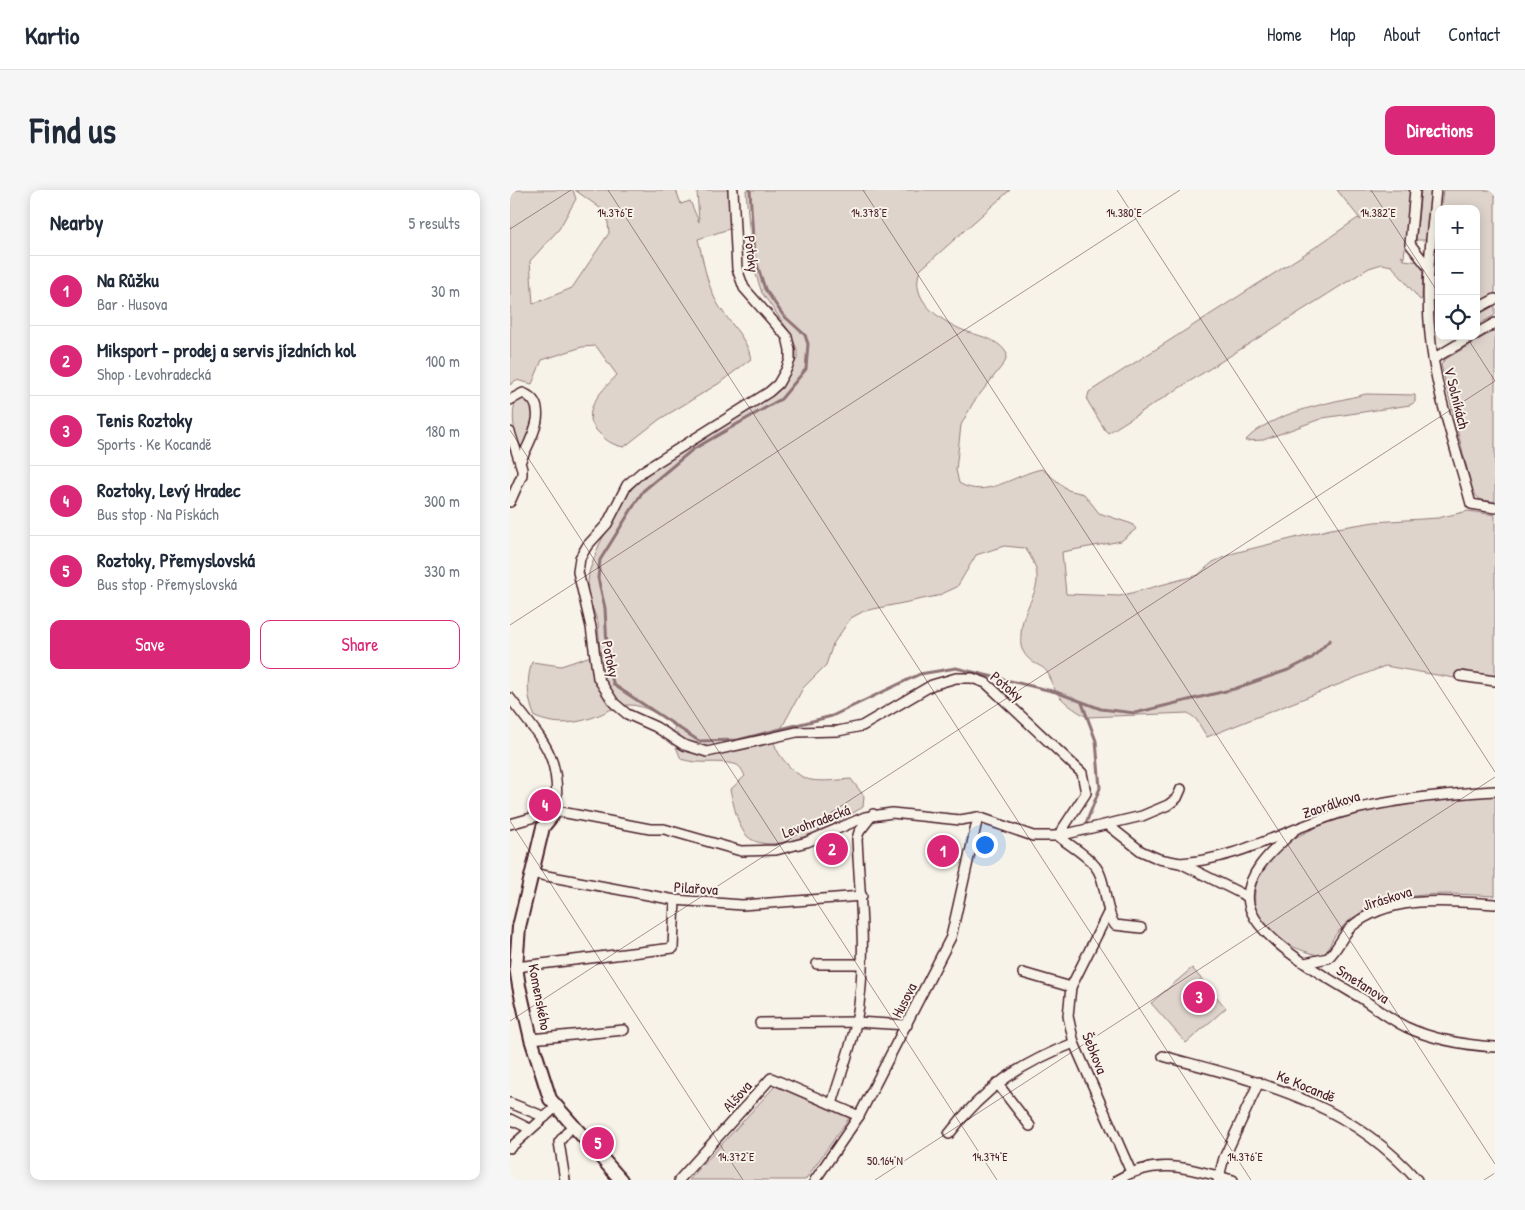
<!DOCTYPE html>
<html lang="en">
<head>
<meta charset="utf-8">
<style>
  body { margin:0; font-family:"Patrick Hand",sans-serif; background:#f6f6f7; color:#1f2937 }
  .controls { position:absolute; right:15px; top:15px; display:grid; overflow:hidden; border-radius:10px; box-shadow:0 2px 12px #0003 }
  .controls button { width:45px; height:45px; display:grid; place-items:center; padding:0; border:0; border-bottom:1px solid #e0e1e3; background:#fff; color:#1f2937; font:25px sans-serif }
  .you { position:absolute; left:474px; top:654px; width:18px; height:18px; margin:-12px; border:4px solid #fff; border-radius:50%; background:#1a73e8; box-shadow:0 0 0 8px #1a73e833 }
  .badge { display:grid; place-items:center; width:32px; height:32px; border-radius:50%; background:#db2777; color:#fff; font-size:16px; font-weight:700 }
  .pin { position:absolute; translate:-50% -50%; border:2px solid #fff; box-shadow:0 1px 5px #0006 }
  .list { margin:0; padding:0; list-style:none }
  h2 { display:flex; justify-content:space-between; align-items:center; height:65px; margin:0; padding:0 20px; font-size:21px }
  h2 small { font-size:16px; font-weight:400; color:#747a83 }
  .list li { display:grid; grid-template-columns:32px 1fr auto; gap:15px; align-items:center; box-sizing:border-box; height:70px; padding:0 20px; border-top:1px solid #e0e1e3 }
  .list b { display:block; font-size:19px; white-space:nowrap }
  .list p { margin:0; font-size:16px; white-space:nowrap; color:#747a83 }
  .list em { font-size:16px; font-style:normal; color:#747a83 }
  .actions { display:flex; gap:10px; padding:15px 20px }
  .actions a { flex:1; padding:11px 0; border:1px solid #db2777; border-radius:10px; text-align:center; font-size:18px; color:#db2777 }
  .actions .main { background:#db2777; color:#fff }
  .icon { flex:none; width:28px; height:28px; fill:none; stroke:currentColor; stroke-width:2; stroke-linecap:round; stroke-linejoin:round }
  .map { position:relative; flex:none; width:985px; height:990px; overflow:hidden; border-radius:10px }
  header { display:flex; align-items:center; gap:30px; box-sizing:border-box; height:70px; padding:0 25px; background:#fff; border-bottom:1px solid #e0e1e3 }
  header strong { font-size:24px }
  nav { display:flex; gap:28px; margin-inline-start:auto; font-size:18px }
  .intro { display:flex; align-items:center; justify-content:space-between; box-sizing:border-box; height:120px; padding:0 30px }
  h1 { margin:0; font-size:35px }
  .button { padding:12px 22px; border-radius:10px; background:#db2777; color:#fff; font-size:18px; font-weight:700 }
  main { display:flex; gap:30px; padding:0 30px }
  aside { flex:1; background:#fff; border-radius:10px; box-shadow:0 2px 12px #0003 }
  .map>svg:first-child { display:block }
  .green { fill:#ded4cc; stroke:#947a7c }
  .lines { fill:none; stroke-linecap:round; stroke-linejoin:round }
  .stream { stroke:#8e7275; stroke-width:3 }
  .street-casing { stroke:#4a1f2b; stroke-width:12 }
  .secondary-casing { stroke:#4a1f2b; stroke-width:16 }
  .street { stroke:#f7f3e8; stroke-width:9 }
  .secondary { stroke:#f7f3e8; stroke-width:12 }
  .ticks { fill:none; stroke:#4a1f2b; stroke-width:1; stroke-opacity:0.45 }
  .labels { text-anchor:middle; dominant-baseline:central; stroke-width:4; stroke-linejoin:round; paint-order:stroke }
  .street-label { font-size:15px; fill:#4a1f2b; stroke:#f7f3e8 }
  .ticks-label { font-size:12px; text-anchor:middle; fill:#4a1f2b; stroke:#f7f3e8; stroke-width:4; stroke-linejoin:round; paint-order:stroke }
</style>
</head>
<body>
<header>
<strong>Kartio</strong>
<nav><a>Home</a><a>Map</a><a>About</a><a>Contact</a></nav>
</header>
<div class="intro"><h1>Find us</h1><a class="button">Directions</a></div>
<main>
<aside>
<h2>Nearby<small>5 results</small></h2>
<ul class="list">
<li><span class="badge">1</span><div><b>Na Růžku</b><p>Bar · Husova</p></div><em>30 m</em></li>
<li><span class="badge">2</span><div><b>Miksport - prodej a servis jízdních kol</b><p>Shop · Levohradecká</p></div><em>100 m</em></li>
<li><span class="badge">3</span><div><b>Tenis Roztoky</b><p>Sports · Ke Kocandě</p></div><em>180 m</em></li>
<li><span class="badge">4</span><div><b>Roztoky, Levý Hradec</b><p>Bus stop · Na Pískách</p></div><em>300 m</em></li>
<li><span class="badge">5</span><div><b>Roztoky, Přemyslovská</b><p>Bus stop · Přemyslovská</p></div><em>330 m</em></li>
</ul>
<div class="actions"><a class="main">Save</a><a>Share</a></div>
</aside>
<div class="map">
<svg width="985" height="990" viewBox="0 0 985 990">
  <rect width="100%" height="100%" fill="#f7f3e8"/>
  <filter id="ink" filterUnits="userSpaceOnUse"><feTurbulence type="fractalNoise" baseFrequency=".02" numOctaves="2"/><feDisplacementMap in="SourceGraphic" scale="10" xChannelSelector="R" yChannelSelector="G"/><feConvolveMatrix kernelMatrix="1 2 1 2 8 2 1 2 1" color-interpolation-filters="sRGB"/></filter>
  <g filter="url(#ink)">
    <!-- green -->
    <g class="green">
      <path d="M 0,0 L 63,0 L 66,9 L 49,39 L 20,71 L 23,114 L 62,98 L 99,43 L 97,23 L 65,0 L 166,0 L 171,14 L 180,11 L 189,32 L 187,0 L 221,0 L 222,38 L 188,49 C 193,70 196,90 205,109 C 216,131 237,146 241,169 L 208,194 L 150,229 L 114,257 C 103,255 98,252 90,244 C 67,223 91,202 107,185 L 86,156 L 72,157 L 32,170 L 22,194 L 6,190 L 0,195 Z"/>
      <path d="M 236,0 L 500,0 L 410,80 C 400,107 424,126 446,137 C 463,146 487,146 497,164 L 495,172 L 463,213 L 451,235 L 446,280 L 449,293 C 476,310 505,284 532,279 L 558,300 L 574,304 L 589,323 L 622,334 L 626,339 L 611,351 L 552,362 L 556,404 L 610,406 L 688,385 L 703,372 L 724,363 L 821,339 L 864,332 L 928,328 L 958,321 L 985,325 L 985,495 L 875,476 L 697,547 L 686,529 L 678,523 L 577,527 C 566,521 551,511 545,500 C 542,494 541,487 537,482 C 531,473 520,476 512,459 C 510,455 511,449 511,444 C 512,409 544,397 515,358 L 494,356 L 466,365 L 447,397 L 427,406 L 354,421 L 341,428 L 323,454 L 316,475 L 293,498 L 264,552 C 267,566 287,588 301,590 C 313,592 328,590 341,589 L 354,606 L 353,617 C 328,632 265,669 238,647 C 227,637 224,614 220,600 L 235,586 C 232,580 230,575 224,574 C 207,570 188,575 171,569 L 162,547 L 165,535 C 152,527 134,514 118,515 C 107,515 99,521 89,525 C 68,534 46,536 25,527 C 17,508 16,491 22,472 L 51,476 L 90,463 L 88,432 L 77,404 L 79,382 L 89,355 L 113,308 L 133,288 L 170,261 L 269,196 L 287,169 L 287,159 L 279,141 L 252,103 L 242,72 Z"/>
      <path d="M 827,0 L 900,0 L 894,68 L 891,66 L 894,70 L 910,72 L 913,75 L 912,109 L 910,110 L 882,76 L 872,74 L 859,78 L 598,243 L 595,240 L 577,210 L 579,202 L 804,58 L 848,28 L 851,30 Z"/>
      <path d="M 911,0 L 921,0 L 916,50 L 906,50 Z"/>
      <path d="M 933,0 L 985,0 L 985,103 L 966,114 L 966,19 L 931,19 Z"/>
      <path d="M 929,39 L 929,130 L 923,124 Z"/>
      <path d="M 985,115 L 985,125 L 966,136 L 966,126 Z"/>
      <path d="M 985,140 L 985,312 L 971,310 L 963,303 L 931,175 L 934,170 Z"/>
      <path d="M 856,204 L 905,205 L 905,212 L 900,215 L 813,228 L 753,250 L 735,251 C 761,222 820,213 856,204 Z"/>
      <path d="M 11,208 L 22,214 C 25,233 19,245 11,263 C 5,245 0,227 6,209 Z"/>
      <path d="M 985,606 L 985,706 C 932,703 865,698 827,743 C 821,749 819,759 815,767 C 791,761 748,748 745,717 C 744,703 745,685 754,674 C 795,620 921,609 985,606 Z"/>
      <path d="M 682,778 L 716,818 L 676,853 L 641,813 Z"/>
      <path d="M 265,896 L 339,928 L 295,990 L 179,990 Z"/>
    </g>
    <g class="lines">
      <!-- stream -->
      <g class="stream">
        <path d="M 240,0 L 244,65 L 255,99 L 273,125 L 295,145 L 298,154 L 296,179 L 271,209 L 182,260 L 133,301 L 90,370 L 88,388 L 95,418 L 98,477 L 104,495 L 189,551 L 228,550 L 322,526 L 410,484 L 446,478 L 546,502 L 591,519 L 625,523 L 724,499 L 778,480 L 802,468 L 820,450"/>
        <path d="M 572,513 L 586,551 L 590,598 L 576,633"/>
      </g>
      <!-- street casing -->
      <g class="street-casing">
        <g id="street">
          <path d="M 223,0 L 227,79 L 234,98 L 277,147 L 280,160 L 280,170 L 276,180 L 268,194 L 259,202 L 133,281 L 117,295 L 97,334 L 77,356 L 70,368 L 68,382 L 81,437 L 88,488 L 104,513 L 117,524 L 146,537 L 174,555 L 197,562 L 287,542 L 328,541 L 352,536 L 422,495 L 446,488 L 462,488 L 476,493 L 572,583 L 576,603 L 548,646"/>
          <path d="M 905,0 L 900,54 L 918,77"/>
          <path d="M 926,0 C 921,48 915,96 920,144 C 925,201 946,258 961,314 L 985,318"/>
          <path d="M 966,119 L 985,109"/>
          <path d="M 966,144 L 985,133"/>
          <path d="M 923,169 L 962,146"/>
          <path d="M 0,210 L 13,203 C 42,215 20,251 11,270"/>
          <path d="M 0,242 L 12,279 L 12,285 L 0,312"/>
          <path d="M 950,486 L 985,491"/>
          <path d="M 0,508 C 33,552 51,564 46,621"/>
          <path d="M 0,634 L 46,621 L 140,639 L 154,639 L 231,661 L 266,660 L 297,652 L 355,627 L 382,623 L 450,630 L 468,627 L 523,646 L 548,646 L 632,626 L 658,615 L 667,608 L 671,599"/>
          <path d="M 598,635 L 631,661 L 649,669 L 670,673 L 738,707"/>
          <path d="M 783,642 C 764,659 733,685 739,714 C 746,750 821,790 851,808 C 866,818 880,829 896,837 C 924,850 955,855 985,857"/>
          <path d="M 548,646 C 559,655 576,664 585,676 C 597,690 594,720 605,735 L 631,738"/>
          <path d="M 670,673 C 731,669 777,638 834,622 C 882,609 935,604 985,601"/>
          <path d="M 21,683 L 165,710 L 232,715 L 352,706"/>
          <path d="M 599,721 L 561,797 L 558,826 L 564,853 L 621,982"/>
          <path d="M 795,773 L 818,768 C 828,759 832,746 841,737 C 880,704 938,711 985,714"/>
          <path d="M 307,774 L 352,774"/>
          <path d="M 6,777 L 163,758 L 165,710"/>
          <path d="M 513,783 L 561,797"/>
          <path d="M 250,833 L 346,832 L 397,835"/>
          <path d="M 21,849 L 114,840"/>
          <path d="M 653,866 C 751,893 837,910 907,990"/>
          <path d="M 487,893 L 520,936"/>
          <path d="M 0,913 L 35,927"/>
          <path d="M 322,914 C 330,887 340,860 346,833 C 358,772 350,710 347,649 L 349,642 L 363,624"/>
          <path d="M 0,929 L 20,939"/>
          <path d="M 439,944 C 475,897 510,874 564,853"/>
          <path d="M 0,958 L 46,917"/>
          <path d="M 55,990 L 49,952 L 62,936"/>
          <path d="M 169,990 L 261,888 L 349,926"/>
          <path d="M 305,990 L 349,926 L 441,747 L 468,627"/>
          <path d="M 607,990 C 647,966 681,979 723,990"/>
          <path d="M 708,990 L 714,968 L 749,892"/>
        </g>
      </g>
      <!-- secondary casing -->
      <g class="secondary-casing">
        <path id="secondary" d="M 46,621 L 33,637 L 9,737 L 6,777 L 9,796 L 21,849 L 40,909 L 111,990"/>
      </g>
      <!-- street -->
      <use href="#street" class="street"/>
      <!-- secondary -->
      <use href="#secondary" class="secondary"/>
    </g>
  </g>
  <!-- ticks -->
  <path class="ticks" d="M 98,0 L 741,990M 353,0 L 985,974M 607,0 L 985,582M 861,0 L 929,104M 0,39 L 61,0M 956,146 L 985,191M 0,240 L 487,990M 0,435 L 670,0M 0,631 L 233,990M 0,831 L 985,191M 365,990 L 985,587M 974,990 L 985,983"/>
  <g class="labels">
    <!-- street labels -->
    <g class="street-label">
      <text transform="translate(242 64) rotate(83)">Potoky</text>
      <text transform="translate(947 208) rotate(76)">V Solníkách</text>
      <text transform="translate(101 469) rotate(78)">Potoky</text>
      <text transform="translate(497 496) rotate(39)">Potoky</text>
      <text transform="translate(821 614) rotate(-18)">Zaorálkova</text>
      <text transform="translate(306 631) rotate(-20)">Levohradecká</text>
      <text transform="translate(186 698) rotate(4)">Pilařova</text>
      <text transform="translate(877 708) rotate(-17)">Jiráskova</text>
      <text transform="translate(853 794) rotate(32)">Smetanova</text>
      <text transform="translate(30 807) rotate(79)">Komenského</text>
      <text transform="translate(394 810) rotate(-63)">Husova</text>
      <text transform="translate(585 863) rotate(68)">Šebkova</text>
      <text transform="translate(796 896) rotate(22)">Ke Kocandě</text>
      <text transform="translate(227 906) rotate(-48)">Alšova</text>
    </g>
  </g>
  <g class="ticks-label">
    <text x="359" y="27">14.378°E</text>
    <text x="105" y="27">14.376°E</text>
    <text x="614" y="27">14.380°E</text>
    <text x="868" y="27">14.382°E</text>
    <text x="226" y="971">14.372°E</text>
    <text x="480" y="971">14.374°E</text>
    <text x="735" y="971">14.376°E</text>
    <text x="375" y="975">50.164°N</text>
  </g>
</svg>
<div class="controls">
<button>+</button>
<button>−</button>
<button><svg class="icon" aria-label="locate" viewBox="0 0 24 24"><circle cx="12" cy="12" r="6"/><path d="M12 2v4M12 18v4M2 12h4M18 12h4"/></svg></button>
</div>
<div class="you"></div>
<div class="pin badge" style="left:433px;top:661px">1</div>
<div class="pin badge" style="left:322px;top:659px">2</div>
<div class="pin badge" style="left:689px;top:807px">3</div>
<div class="pin badge" style="left:35px;top:615px">4</div>
<div class="pin badge" style="left:88px;top:953px">5</div>
</div>
</main>
</body>
</html>
